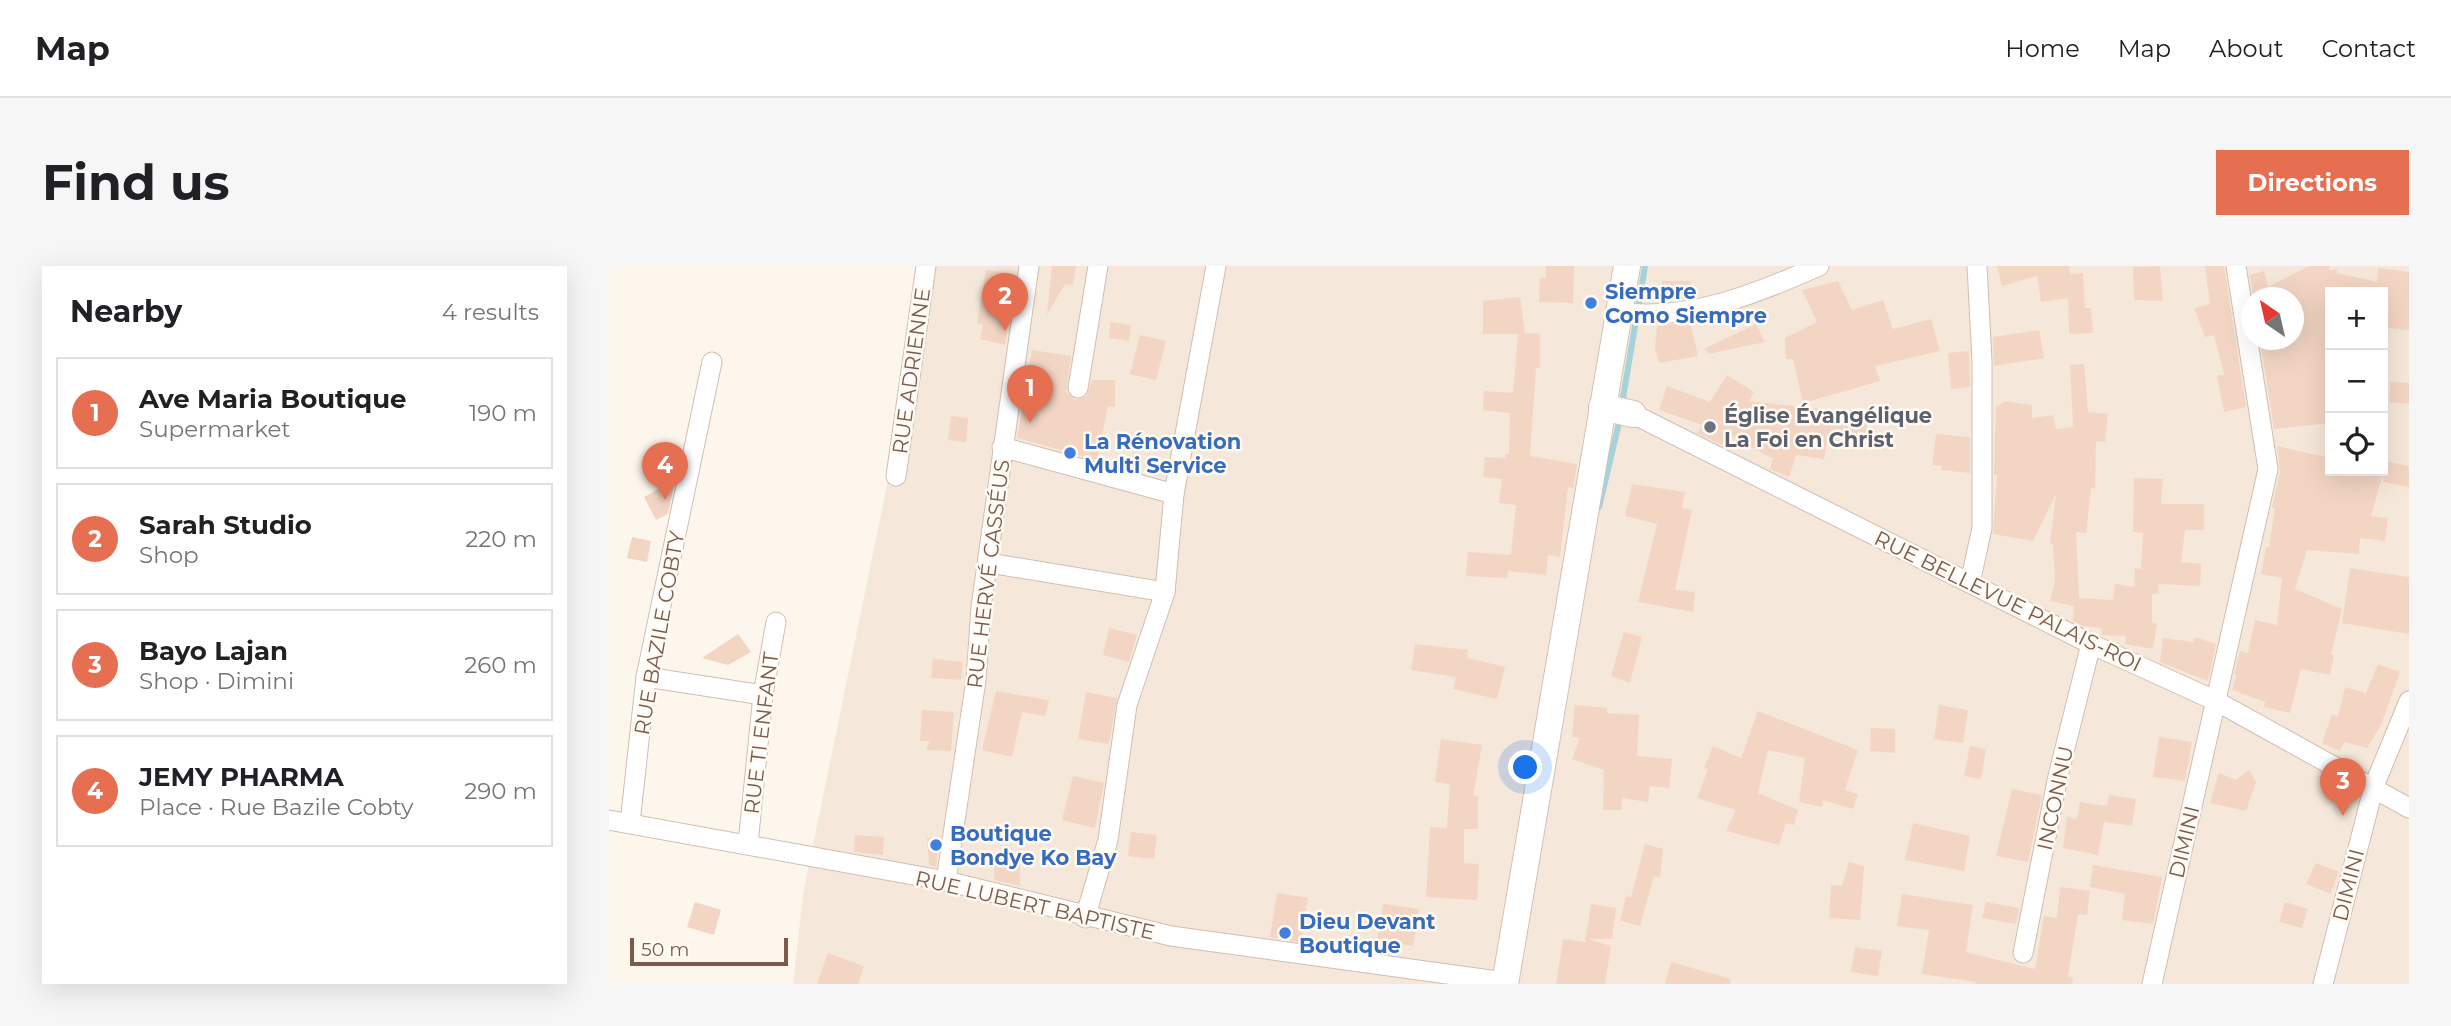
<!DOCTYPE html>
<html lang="en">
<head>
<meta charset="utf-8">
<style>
  body { margin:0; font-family:Montserrat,sans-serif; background:#f6f6f6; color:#202124 }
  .controls { position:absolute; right:21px; top:21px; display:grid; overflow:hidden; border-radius:0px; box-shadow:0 7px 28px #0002 }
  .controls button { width:63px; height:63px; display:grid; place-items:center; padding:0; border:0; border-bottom:2px solid #e0e0e0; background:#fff; color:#202124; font:35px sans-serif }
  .compass { position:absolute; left:1632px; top:21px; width:63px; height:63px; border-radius:50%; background:#fff; box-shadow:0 7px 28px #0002; rotate:326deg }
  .scale { position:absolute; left:21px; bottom:18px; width:158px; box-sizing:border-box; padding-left:7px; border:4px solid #7a5c4d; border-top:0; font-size:19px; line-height:24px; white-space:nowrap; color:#7a5c4d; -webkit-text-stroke:5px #fffaf3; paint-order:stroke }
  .you { position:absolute; left:917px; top:502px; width:24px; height:24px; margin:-18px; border:5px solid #fff; border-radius:50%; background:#1a73e8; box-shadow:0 0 0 10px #1a73e833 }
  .badge { display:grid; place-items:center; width:46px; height:46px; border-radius:50%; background:#e76f51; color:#fff; font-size:23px; font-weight:700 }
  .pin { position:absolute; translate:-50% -58px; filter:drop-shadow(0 2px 4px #0008) }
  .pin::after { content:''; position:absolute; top:37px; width:24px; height:21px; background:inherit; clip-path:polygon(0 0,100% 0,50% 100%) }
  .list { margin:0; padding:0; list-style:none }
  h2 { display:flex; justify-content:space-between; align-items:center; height:91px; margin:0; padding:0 28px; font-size:30px }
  h2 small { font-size:23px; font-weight:400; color:#757577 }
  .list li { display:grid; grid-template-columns:46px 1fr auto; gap:21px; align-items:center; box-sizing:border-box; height:112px; margin:0 14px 14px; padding:0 14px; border:2px solid #e0e0e0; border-radius:0px }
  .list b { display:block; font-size:26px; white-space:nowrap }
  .list p { margin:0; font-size:23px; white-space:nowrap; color:#757577 }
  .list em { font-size:23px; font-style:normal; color:#757577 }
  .icon { flex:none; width:38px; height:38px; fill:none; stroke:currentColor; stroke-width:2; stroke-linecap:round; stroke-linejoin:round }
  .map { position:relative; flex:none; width:1800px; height:718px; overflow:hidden; border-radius:0px }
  header { display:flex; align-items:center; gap:42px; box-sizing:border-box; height:98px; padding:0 35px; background:#fff; border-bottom:2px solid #e0e0e0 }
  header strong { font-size:33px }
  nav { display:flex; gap:38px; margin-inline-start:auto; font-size:24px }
  .intro { display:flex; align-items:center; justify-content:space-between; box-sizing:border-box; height:168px; padding:0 42px }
  h1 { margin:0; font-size:49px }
  .button { padding:18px 32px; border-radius:0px; background:#e76f51; color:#fff; font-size:24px; font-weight:700 }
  main { display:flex; gap:42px; padding:0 42px }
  aside { flex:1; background:#fff; border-radius:0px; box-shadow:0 7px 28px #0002 }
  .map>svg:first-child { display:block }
  .residential { fill:#f5e8da; fill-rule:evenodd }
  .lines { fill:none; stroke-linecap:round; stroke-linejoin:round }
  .stream { stroke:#a5d3da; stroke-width:6 }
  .building { fill:#f3d5c3 }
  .street-casing { stroke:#d1beb0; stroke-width:21 }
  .secondary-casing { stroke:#d6c0b0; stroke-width:28 }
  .street { stroke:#fff; stroke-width:19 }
  .secondary { stroke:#fff; stroke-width:26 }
  .shop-dot { fill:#3f7fe0; stroke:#fffaf3; stroke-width:2.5 }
  .worship-dot { fill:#6b7280; stroke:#fffaf3; stroke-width:2.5 }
  .labels { text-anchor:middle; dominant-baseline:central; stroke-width:5; stroke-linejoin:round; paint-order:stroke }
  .shop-label { font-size:21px; font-weight:bold; fill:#366cbe; stroke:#fffaf3; text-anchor:start }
  .street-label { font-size:21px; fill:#7a5c4d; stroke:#fffaf3 }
  .worship-label { font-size:21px; font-weight:bold; fill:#5b616d; stroke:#fffaf3; text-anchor:start }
</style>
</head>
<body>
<header>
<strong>Map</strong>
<nav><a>Home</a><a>Map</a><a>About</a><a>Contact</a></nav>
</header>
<div class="intro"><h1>Find us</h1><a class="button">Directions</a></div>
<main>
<aside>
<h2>Nearby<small>4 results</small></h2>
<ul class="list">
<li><span class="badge">1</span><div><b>Ave Maria Boutique</b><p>Supermarket</p></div><em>190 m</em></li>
<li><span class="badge">2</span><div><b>Sarah Studio</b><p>Shop</p></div><em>220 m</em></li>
<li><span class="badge">3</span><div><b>Bayo Lajan</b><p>Shop · Dimini</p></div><em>260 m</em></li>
<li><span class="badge">4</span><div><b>JEMY PHARMA</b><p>Place · Rue Bazile Cobty</p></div><em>290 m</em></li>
</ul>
</aside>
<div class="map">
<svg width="1800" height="718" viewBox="0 0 1800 718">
  <rect width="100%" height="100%" fill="#fdf6ec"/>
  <!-- residential -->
  <path class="residential" d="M 323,0 L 1800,0 L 1800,718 L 184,718 L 194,628 ZM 1721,26 L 1774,26 L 1774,205 L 1721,205 ZM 1643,32 L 1685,32 L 1685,74 L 1643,74 Z"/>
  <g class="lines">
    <!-- stream -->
    <g class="stream">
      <path d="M 1013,138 L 1036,0"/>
      <path d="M 990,241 L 1011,153"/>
    </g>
  </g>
  <!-- building -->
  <g class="building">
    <path d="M 443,0 L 467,0 L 464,19 L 456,18 L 438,49 Z"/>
    <path d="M 937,0 L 965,0 L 964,37 L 930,36 L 931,12 L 937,12 Z"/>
    <path d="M 1388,0 L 1460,0 L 1461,8 L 1474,7 L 1476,42 L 1482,42 L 1484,67 L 1460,68 L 1459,32 L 1432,36 L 1428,10 L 1393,20 Z"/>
    <path d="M 1551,0 L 1554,35 L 1525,34 L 1524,1 Z"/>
    <path d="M 1596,0 L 1615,0 L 1637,141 L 1615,146 L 1608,110 L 1615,108 L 1605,69 L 1596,71 L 1585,42 L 1601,38 Z"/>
    <path d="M 1700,0 L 1721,0 L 1720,4 L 1728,3 L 1728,7 L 1768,16 L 1769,2 L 1800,6 L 1800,64 L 1778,62 L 1780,39 L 1774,38 L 1774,26 L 1721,26 L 1721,157 L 1665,163 L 1651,74 L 1684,74 L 1684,32 L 1644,32 L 1641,9 L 1655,5 L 1659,21 Z"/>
    <path d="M 377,4 L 406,8 L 396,79 L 371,73 L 374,59 L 368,57 Z"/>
    <path d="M 1053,15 L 1082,15 L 1081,32 L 1052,35 Z"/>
    <path d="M 1229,15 L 1243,44 L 1274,34 L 1284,63 L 1322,53 L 1331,85 L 1266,100 L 1271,115 L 1194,137 L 1184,93 L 1177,93 L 1176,72 L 1208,56 L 1193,24 Z"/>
    <path d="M 911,31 L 916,67 L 931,68 L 931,102 L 927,102 L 921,190 L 968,198 L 964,222 L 959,221 L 951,291 L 939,289 L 937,309 L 899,305 L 898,312 L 857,310 L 859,286 L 902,289 L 907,239 L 890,237 L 893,213 L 874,211 L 876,191 L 896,192 L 896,188 L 900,188 L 901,147 L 874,144 L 875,125 L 904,127 L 909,68 L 874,68 L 874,35 Z"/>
    <path d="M 501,56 L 522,59 L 520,75 L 500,72 Z"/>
    <path d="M 1081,56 L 1089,90 L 1050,97 L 1046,82 L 1048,60 Z"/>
    <path d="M 1147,58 L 1156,76 L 1099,88 L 1097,82 Z"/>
    <path d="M 1430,64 L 1435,92 L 1385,100 L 1384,71 Z"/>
    <path d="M 531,69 L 557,75 L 547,114 L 521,108 Z"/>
    <path d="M 423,84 L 462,90 L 457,126 L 466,134 L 478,130 L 483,114 L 506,114 L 506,141 L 499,140 L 488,194 L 408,172 Z"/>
    <path d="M 1360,85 L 1361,121 L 1342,123 L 1339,87 Z"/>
    <path d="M 1475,98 L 1479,146 L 1499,148 L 1496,176 L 1487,175 L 1486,223 L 1482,222 L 1477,267 L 1467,266 L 1470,332 L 1504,334 L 1506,318 L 1525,321 L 1526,302 L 1532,303 L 1534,267 L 1524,266 L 1525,212 L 1554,213 L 1552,238 L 1595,238 L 1595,264 L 1576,264 L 1572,296 L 1592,298 L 1591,320 L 1549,318 L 1550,327 L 1543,328 L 1543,357 L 1548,358 L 1544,383 L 1516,378 L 1517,370 L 1493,369 L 1492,362 L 1474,360 L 1464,355 L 1465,340 L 1441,335 L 1446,315 L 1444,278 L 1441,278 L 1447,228 L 1424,275 L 1384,268 L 1388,209 L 1385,209 L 1387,141 L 1396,135 L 1423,139 L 1423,152 L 1444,149 L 1447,163 L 1464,161 L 1461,99 Z"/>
    <path d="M 1118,109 L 1145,126 L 1140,135 L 1259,148 L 1256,174 L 1219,170 L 1215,193 L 1187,189 L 1180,211 L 1161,203 L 1164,193 L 1119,168 L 1113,179 L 1088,167 L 1093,159 L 1050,144 L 1058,120 L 1101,136 Z"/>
    <path d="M 1782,116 L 1800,117 L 1800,138 L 1780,136 Z"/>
    <path d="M 342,150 L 359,152 L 357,176 L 339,174 Z"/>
    <path d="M 1327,168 L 1361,171 L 1361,207 L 1332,204 L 1333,200 L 1323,199 Z"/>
    <path d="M 1668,180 L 1721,192 L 1721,205 L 1775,205 L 1776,195 L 1800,200 L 1800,221 L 1774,216 L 1774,208 L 1762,250 L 1779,252 L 1776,275 L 1751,272 L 1750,288 L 1698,284 L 1686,323 L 1733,343 L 1722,388 L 1725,389 L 1721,409 L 1692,403 L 1681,447 L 1655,441 L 1656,436 L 1623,424 L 1628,408 L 1625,409 L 1631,385 L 1639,387 L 1646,354 L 1668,359 L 1673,312 L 1652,308 L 1657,281 L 1660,281 L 1666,242 L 1663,242 L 1671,206 Z"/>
    <path d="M 66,214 L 59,248 L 47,254 L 35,231 Z"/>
    <path d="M 1023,218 L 1076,226 L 1073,242 L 1083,244 L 1066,324 L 1086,326 L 1084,346 L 1029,336 L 1048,258 L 1016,250 Z"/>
    <path d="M 23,271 L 42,275 L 38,296 L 18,292 Z"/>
    <path d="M 1741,302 L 1800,311 L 1800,368 L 1733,357 Z"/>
    <path d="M 500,362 L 528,369 L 520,396 L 494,389 Z"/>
    <path d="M 1015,366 L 1033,371 L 1021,417 L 1002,410 Z"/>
    <path d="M 129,368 L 142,386 L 119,399 L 93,392 Z"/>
    <path d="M 1586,371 L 1607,378 L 1599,415 L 1551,396 L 1554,372 L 1585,376 Z"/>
    <path d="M 806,378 L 859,384 L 858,392 L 896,401 L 888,433 L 844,423 L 847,411 L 802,404 Z"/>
    <path d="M 324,393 L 354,396 L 352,414 L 322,412 Z"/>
    <path d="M 1769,398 L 1791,406 L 1772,459 L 1758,482 L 1735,476 L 1731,485 L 1713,477 L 1723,448 L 1729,451 L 1736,421 L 1757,427 Z"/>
    <path d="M 387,425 L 440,434 L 436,450 L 413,446 L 403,491 L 373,484 Z"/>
    <path d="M 477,426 L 508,432 L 500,478 L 469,473 Z"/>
    <path d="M 966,439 L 998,442 L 998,447 L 1030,449 L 1028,490 L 1063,493 L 1060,522 L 1041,520 L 1039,536 L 1013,532 L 1012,544 L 994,544 L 995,504 L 963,493 L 971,472 L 963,471 Z"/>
    <path d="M 1330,439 L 1359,444 L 1354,477 L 1325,473 Z"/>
    <path d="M 313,444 L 345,446 L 342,485 L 317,484 L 321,475 L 311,475 Z"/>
    <path d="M 1149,445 L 1249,484 L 1236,524 L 1249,528 L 1244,543 L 1214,534 L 1213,541 L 1190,536 L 1196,492 L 1159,484 L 1149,527 L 1189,544 L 1185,559 L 1177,557 L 1170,579 L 1117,565 L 1127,544 L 1088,532 L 1099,503 L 1095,502 L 1104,480 L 1132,492 Z"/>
    <path d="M 1262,462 L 1286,463 L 1286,487 L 1261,485 Z"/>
    <path d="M 1550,471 L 1583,476 L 1576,515 L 1544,511 Z"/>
    <path d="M 832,473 L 873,479 L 864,530 L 869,530 L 869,563 L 855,563 L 855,597 L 870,598 L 868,634 L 817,631 L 821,561 L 838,562 L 841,518 L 826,516 Z"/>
    <path d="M 1361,480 L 1377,483 L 1372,513 L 1355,510 Z"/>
    <path d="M 1640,504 L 1647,516 L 1637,545 L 1601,537 L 1610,507 L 1627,514 Z"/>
    <path d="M 464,510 L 495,517 L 486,562 L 453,554 Z"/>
    <path d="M 1403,523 L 1433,529 L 1419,596 L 1387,590 Z"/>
    <path d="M 1500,529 L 1527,533 L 1523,560 L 1495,556 L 1489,589 L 1454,582 L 1458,551 L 1468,553 L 1471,536 L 1498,540 Z"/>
    <path d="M 1304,557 L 1361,570 L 1355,605 L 1296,594 Z"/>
    <path d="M 522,566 L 548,569 L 545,593 L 519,590 Z"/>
    <path d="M 246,569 L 275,571 L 274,589 L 245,586 Z"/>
    <path d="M 331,571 L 327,601 L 320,599 L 318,572 Z"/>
    <path d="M 1036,578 L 1054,583 L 1051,612 L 1045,610 L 1031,660 L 1011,655 L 1017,630 L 1022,631 Z"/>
    <path d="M 386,591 L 411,596 L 411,620 L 385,614 Z"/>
    <path d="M 1240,596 L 1255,600 L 1251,654 L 1220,652 L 1222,619 L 1233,620 Z"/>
    <path d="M 1707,597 L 1730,606 L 1721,628 L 1697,618 Z"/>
    <path d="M 1484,599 L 1553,611 L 1544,658 L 1513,654 L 1516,628 L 1481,621 Z"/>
    <path d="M 1451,621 L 1481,625 L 1478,649 L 1469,648 L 1459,710 L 1464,712 L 1463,718 L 1366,718 L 1367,716 L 1313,708 L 1320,664 L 1288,660 L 1293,628 L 1364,639 L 1357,686 L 1426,703 L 1435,650 L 1448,652 Z"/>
    <path d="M 668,627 L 699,632 L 692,676 L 661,671 Z"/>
    <path d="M 86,636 L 112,644 L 105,669 L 78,661 Z"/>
    <path d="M 1377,636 L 1410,642 L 1407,658 L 1373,652 Z"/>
    <path d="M 1676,636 L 1699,643 L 1693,662 L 1670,656 Z"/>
    <path d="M 774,638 L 810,643 L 804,680 L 768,674 Z"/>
    <path d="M 982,638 L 1007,642 L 1003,673 L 979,673 L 1002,680 L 996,718 L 947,718 L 954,673 L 976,676 Z"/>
    <path d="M 1246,681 L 1273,685 L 1269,710 L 1242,706 Z"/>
    <path d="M 219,687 L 255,700 L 249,718 L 208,718 Z"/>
    <path d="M 1062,696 L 1122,713 L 1121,718 L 1056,718 Z"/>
  </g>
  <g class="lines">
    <!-- street casing -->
    <g class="street-casing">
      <g id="street">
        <path d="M 1009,46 C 1079,56 1147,28 1210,0"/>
        <path d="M 469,122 L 489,0"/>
        <path d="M 1024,148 L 1482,378 L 1607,435 L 1800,542"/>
        <path d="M 393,181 L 565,228"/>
        <path d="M 287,210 L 317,0"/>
        <path d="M 380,297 L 556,326"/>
        <path d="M 1361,317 L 1373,262 L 1373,95 L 1368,0"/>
        <path d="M 37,411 L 154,429"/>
        <path d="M 0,554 L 337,615 L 562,670 L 896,716"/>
        <path d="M 21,557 L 37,411 L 103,96"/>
        <path d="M 139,578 L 154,429 L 167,356"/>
        <path d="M 337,615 L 367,414 L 372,341 L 420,0"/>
        <path d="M 476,652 L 499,574 L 518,439 L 556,326 L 565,228 L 607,0"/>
        <path d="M 1414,687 L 1449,510 L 1482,378"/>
        <path d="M 1543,718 L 1659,203 L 1627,0"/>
        <path d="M 1714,718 L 1765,520 L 1800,435"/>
      </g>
    </g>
    <!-- secondary casing -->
    <g class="secondary-casing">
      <g id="secondary">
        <path d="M 993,141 L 1024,148"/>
        <path d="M 896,718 L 1018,0"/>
      </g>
    </g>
    <!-- street -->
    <use href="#street" class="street"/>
    <!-- secondary -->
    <use href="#secondary" class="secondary"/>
  </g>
  <!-- markers -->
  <g class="shop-dot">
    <circle cx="982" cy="37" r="7"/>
    <circle cx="461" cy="187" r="7"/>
    <circle cx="327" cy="579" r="7"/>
    <circle cx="676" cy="667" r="7"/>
  </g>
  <circle class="worship-dot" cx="1101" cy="161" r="7"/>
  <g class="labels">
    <!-- shop labels -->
    <g class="shop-label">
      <text x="996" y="25">Siempre<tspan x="996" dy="24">Como Siempre</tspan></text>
      <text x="475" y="175">La Rénovation<tspan x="475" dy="24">Multi Service</tspan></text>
      <text x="341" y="567">Boutique<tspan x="341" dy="24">Bondye Ko Bay</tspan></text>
      <text x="690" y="655">Dieu Devant<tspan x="690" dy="24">Boutique</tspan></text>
    </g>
    <!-- street labels -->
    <g class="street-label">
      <text transform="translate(302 105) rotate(-82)">RUE ADRIENNE</text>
      <text transform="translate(379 308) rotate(-83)">RUE HERVÉ CASSÉUS</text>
      <text transform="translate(1399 335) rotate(26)">RUE BELLEVUE PALAIS-ROI</text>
      <text transform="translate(50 367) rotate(-80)">RUE BAZILE COBTY</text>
      <text transform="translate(152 467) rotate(-83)">RUE TI ENFANT</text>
      <text transform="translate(1446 532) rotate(-78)">INCONNU</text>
      <text transform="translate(1575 576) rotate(-77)">DIMINI</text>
      <text transform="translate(1739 619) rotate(-76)">DIMINI</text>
      <text transform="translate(426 639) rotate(13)">RUE LUBERT BAPTISTE</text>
    </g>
    <!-- worship labels -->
    <g class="worship-label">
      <text x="1115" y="149">Église Évangélique<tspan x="1115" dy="24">La Foi en Christ</tspan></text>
    </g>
  </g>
</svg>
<div class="controls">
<button>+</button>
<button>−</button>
<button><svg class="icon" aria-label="locate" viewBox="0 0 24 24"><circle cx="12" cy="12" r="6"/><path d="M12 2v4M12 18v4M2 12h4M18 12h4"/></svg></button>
</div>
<svg class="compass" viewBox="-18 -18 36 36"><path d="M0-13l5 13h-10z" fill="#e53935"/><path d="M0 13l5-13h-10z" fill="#757577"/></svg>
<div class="scale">50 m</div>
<div class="you"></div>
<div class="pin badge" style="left:421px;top:157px">1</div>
<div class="pin badge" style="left:396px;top:65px">2</div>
<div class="pin badge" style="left:1734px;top:550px">3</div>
<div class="pin badge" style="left:56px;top:234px">4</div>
</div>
</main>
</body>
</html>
